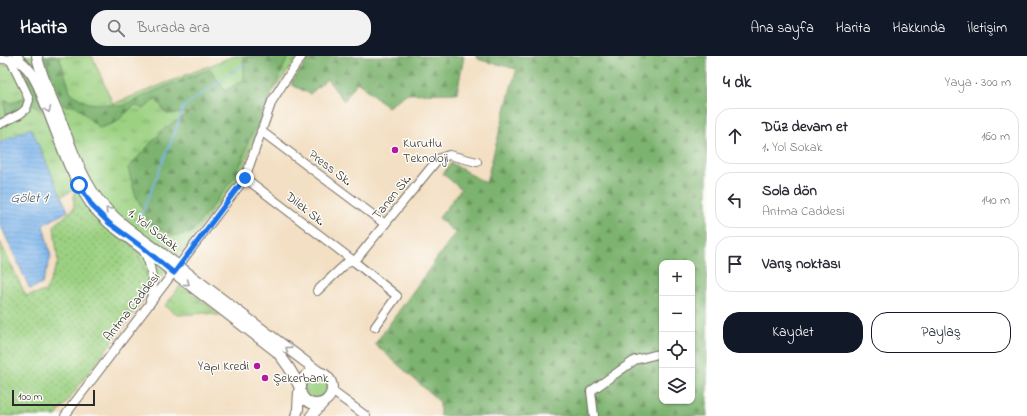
<!DOCTYPE html>
<html lang="tr">
<head>
<meta charset="utf-8">
<style>
  body { margin:0; font-family:"Indie Flower",sans-serif; background:#f2f2f3; color:#2b2b33 }
  .controls { position:absolute; right:12px; bottom:12px; display:grid; overflow:hidden; border-radius:8px; box-shadow:0 1px 3px #0004 }
  .controls button { width:36px; height:36px; display:grid; place-items:center; padding:0; border:0; border-bottom:1px solid #e1e1e2; background:#fff; color:#2b2b33; font:20px sans-serif }
  .scale { position:absolute; left:12px; bottom:10px; width:83px; box-sizing:border-box; padding-left:4px; border:2px solid #2b2b2b; border-top:0; font-size:11px; line-height:14px; white-space:nowrap; color:#2b2b2b; -webkit-text-stroke:3px #fdfcf7; paint-order:stroke }
  .stop { position:absolute; width:12px; height:12px; margin:-9px; border:3px solid #1a73e8; border-radius:50%; background:#fff }
  .stop.end { background:#1a73e8; border-color:#fff; box-shadow:0 1px 4px #0008 }
  .list { margin:0; padding:0; list-style:none }
  h2 { display:flex; justify-content:space-between; align-items:center; height:52px; margin:0; padding:0 16px; font-size:17px }
  h2 small { font-size:13px; font-weight:400; color:#7c7c81 }
  .list li { display:grid; grid-template-columns:26px 1fr auto; gap:12px; align-items:center; box-sizing:border-box; height:56px; margin:0 8px 8px; padding:0 8px; border:1px solid #e1e1e2; border-radius:16px }
  .list b { display:block; font-size:15px; white-space:nowrap }
  .list p { margin:0; font-size:13px; white-space:nowrap; color:#7c7c81 }
  .list em { font-size:13px; font-style:normal; color:#7c7c81 }
  .actions { display:flex; gap:8px; padding:12px 16px }
  .actions a { flex:1; padding:9px 0; border:1px solid #111827; border-radius:16px; text-align:center; font-size:14px; color:#111827 }
  .actions .main { background:#111827; color:#fff }
  .icon { flex:none; width:22px; height:22px; fill:none; stroke:currentColor; stroke-width:2; stroke-linecap:round; stroke-linejoin:round }
  .map { position:relative; flex:none; width:707px; height:360px; overflow:hidden }
  header { display:flex; align-items:center; gap:24px; box-sizing:border-box; height:56px; padding:0 20px; background:#111827; color:#fff }
  header strong { font-size:19px }
  nav { display:flex; gap:22px; margin-inline-start:auto; font-size:14px }
  .search { width:280px; height:36px; background:#f2f2f3; display:flex; align-items:center; gap:10px; box-sizing:border-box; padding:0 14px; border-radius:16px; color:#7c7c81; font-size:15px }
  main { display:flex }
  aside { flex:1; background:#fff }
  .map>svg:first-child { display:block }
  .grass { fill:url(#grass-tufts); stroke:#647e56 }
  .forest { fill:url(#forest-firs); stroke:#546f4e; fill-rule:evenodd }
  .park { fill:url(#park-dots); stroke:#647e56 }
  .water { fill:url(#water-rules); stroke:#54708c }
  .lines { fill:none; stroke-linecap:round; stroke-linejoin:round }
  .stream { stroke:#7eb6ee; stroke-width:1.5 }
  .minor-casing { stroke:#716a60; stroke-width:10 }
  .major-casing { stroke:#716a60; stroke-width:12 }
  .minor { stroke:#fff; stroke-width:8 }
  .major { stroke:#fff; stroke-width:10 }
  .oneway { stroke:#a0a0a0 }
  .route { stroke:#1a73e8; stroke-width:5 }
  .poi-dot { fill:#b5179e; stroke:#fdfcf7; stroke-width:1.5 }
  .labels { text-anchor:middle; dominant-baseline:central; stroke-width:3; stroke-linejoin:round; paint-order:stroke }
  .poi-label { font-size:13px; fill:#2b2b2b; stroke:#fdfcf7; text-anchor:start }
  .street-label { font-size:13px; fill:#2b2b2b; stroke:#fdfcf7 }
  .water-label { font-size:14px; font-style:italic; fill:#485c6f; stroke:#fdfcf7 }
</style>
</head>
<body>
<header>
<strong>Harita</strong>
<div class="search"><svg class="icon" aria-label="search" viewBox="0 0 24 24"><circle cx="10" cy="10" r="6"/><path d="M15 15l6 6"/></svg>Burada ara</div>
<nav><a>Ana sayfa</a><a>Harita</a><a>Hakkında</a><a>İletişim</a></nav>
</header>
<main>
<div class="map">
<svg width="707" height="360" viewBox="0 0 707 360">
  <defs>
    <pattern id="grass-tufts" width="24" height="20" patternUnits="userSpaceOnUse"><rect width="24" height="20" fill="#9cd182"/><path d="M3 7l-1-3M5 7V3M7 7l1-3M15 17l-1-3M17 17v-4M19 17l1-3" fill="none" stroke="#7faa6b"/></pattern>
    <pattern id="forest-firs" width="22" height="20" patternUnits="userSpaceOnUse"><rect width="22" height="20" fill="#7db370"/><path d="M5 1l3.5 6h-7zM16 11l3.5 6h-7z" fill="#67925c"/></pattern>
    <pattern id="park-dots" width="8" height="8" patternUnits="userSpaceOnUse"><rect width="8" height="8" fill="#9cd182"/><path d="M2 2h.1M6 6h.1" fill="none" stroke="#7faa6b" stroke-width="1.8" stroke-linecap="round"/></pattern>
    <pattern id="water-rules" width="6" height="5" patternUnits="userSpaceOnUse"><rect width="6" height="5" fill="#7eb6ee"/><path d="M0 2.5h6" fill="none" stroke="#6794c1"/></pattern>
  </defs>
  <rect width="100%" height="100%" fill="#fdfcf7"/>
  <filter id="ink" filterUnits="userSpaceOnUse"><feTurbulence type="fractalNoise" baseFrequency=".025" numOctaves="2"/><feDisplacementMap in="SourceGraphic" scale="8" xChannelSelector="R" yChannelSelector="G"/><feConvolveMatrix kernelMatrix="1 2 1 2 8 2 1 2 1" color-interpolation-filters="sRGB"/></filter>
  <filter id="wash" filterUnits="userSpaceOnUse"><feTurbulence type="fractalNoise" baseFrequency=".012" numOctaves="4" result="noise"/><feDisplacementMap in="SourceGraphic" scale="16" xChannelSelector="R" yChannelSelector="G"/><feGaussianBlur stdDeviation="0.9" result="paint"/><feColorMatrix in="noise" values="0 0 0 0 0 0 0 0 0 0 0 0 0 0 0 0 0 1.4 0 .05"/><feComposite in="paint" operator="in"/></filter>
  <g filter="url(#wash)">
    <rect width="100%" height="100%" fill="#f3dfc3"/>
    <!-- grass -->
    <g class="grass">
      <path d="M 22,0 L 92,0 L 113,48 L 234,0 L 299,0 L 268,42 L 241,119 L 148,238 L 147,220 L 76,133 L 53,144 L 0,94 L 0,9 L 20,10 Z"/>
      <path d="M 181,229 L 222,260 L 204,257 L 178,259 L 165,250 Z"/>
      <circle cx="316" cy="333" r="12"/>
    </g>
    <!-- forest -->
    <g class="forest">
      <path d="M 44,0 L 59,0 L 71,38 L 88,47 L 123,50 L 152,36 L 210,13 L 225,35 L 244,24 L 244,2 L 254,0 L 286,0 L 288,1 L 261,62 L 252,77 L 237,118 L 191,177 L 174,180 L 149,167 L 135,138 L 128,112 L 164,73 L 189,57 L 167,58 L 155,42 L 152,46 L 144,53 L 135,49 L 115,67 L 99,72 L 75,49 L 64,50 Z"/>
      <path d="M 311,0 L 464,0 L 457,37 L 406,38 L 388,51 L 357,26 L 344,45 L 327,23 L 310,38 L 290,28 Z"/>
      <path d="M 475,0 L 707,0 L 707,360 L 440,360 L 440,346 L 375,288 L 455,177 L 439,162 L 461,133 L 443,118 L 451,107 L 486,127 L 511,31 L 517,13 L 480,4 ZM 662,207 L 692,207 L 692,345 L 662,345 Z"/>
      <path d="M 21,10 L 32,21 L 43,54 L 33,50 L 31,46 L 16,12 Z"/>
      <path d="M 24,41 L 26,46 L 24,52 L 11,59 L 6,58 L 4,48 L 6,45 L 12,47 Z"/>
    </g>
    <!-- park -->
    <path class="park" d="M 74,131 L 137,195 L 147,220 L 148,238 L 56,360 L 0,360 L 0,186 L 26,240 L 46,235 L 58,206 L 54,170 L 74,152 Z"/>
    <!-- water -->
    <path class="water" d="M 31,72 L 68,155 L 43,169 L 51,201 L 42,228 L 30,233 L 2,172 L 0,172 L 0,86 Z"/>
    <g class="lines">
      <!-- stream -->
      <path class="stream" d="M 138,167 L 178,68 L 183,51 L 244,8"/>
    </g>
  </g>
  <g filter="url(#ink)">
    <g class="lines">
      <!-- minor casing -->
      <g class="minor-casing">
        <g id="minor">
          <path d="M 0,3 L 15,4"/>
          <path d="M 0,68 L 20,58 L 26,53 L 29,44 L 26,36 L 10,3"/>
          <path d="M 261,75 L 385,168"/>
          <path d="M 245,122 L 351,203 L 397,240 L 375,271"/>
          <path d="M 143,194 C 150,206 157,231 150,244"/>
          <path d="M 354,206 L 438,103 L 449,99 L 477,106"/>
          <path d="M 317,235 L 351,203"/>
          <path d="M 332,335 L 366,360"/>
          <path d="M 65,360 L 72,350 L 245,122 L 272,45 L 284,26 L 302,0"/>
          <path d="M 594,360 L 591,335 L 635,304 L 662,297"/>
        </g>
      </g>
      <!-- major casing -->
      <g class="major-casing">
        <g id="major">
          <path d="M 17,0 C 19,6 24,8 28,13 C 33,18 36,25 39,31 L 69,109 L 79,129 L 93,151 L 109,167 L 276,295 C 286,306 293,317 299,330"/>
          <path d="M 37,0 C 41,20 50,38 58,57 C 68,84 80,119 97,142 C 115,166 143,183 167,201 C 217,240 268,278 319,316"/>
          <circle cx="316" cy="332" r="16"/>
          <path d="M 296,360 L 298,353 L 299,335"/>
          <path d="M 311,360 L 323,347"/>
        </g>
      </g>
      <!-- minor -->
      <use href="#minor" class="minor"/>
      <!-- major -->
      <use href="#major" class="major"/>
    </g>
    <!-- one-way arrows -->
    <defs><path id="oneway-chevron" d="M-2-3.5L2.5 0L-2 3.5" fill="none" stroke-width="1.6" stroke-linecap="round" stroke-linejoin="round"/></defs>
    <g class="oneway">
      <use href="#oneway-chevron" transform="translate(48 54) rotate(69)"/>
      <use href="#oneway-chevron" transform="translate(108 154) rotate(-133)"/>
      <use href="#oneway-chevron" transform="translate(187 227) rotate(37)"/>
      <use href="#oneway-chevron" transform="translate(288 293) rotate(-143)"/>
    </g>
  </g>
  <g class="lines" filter="url(#ink)">
    <!-- route -->
    <path class="route" d="M 79,129 L 93,151 L 109,167 L 142,191 L 174,217 L 245,122"/>
  </g>
  <!-- markers -->
  <g class="poi-dot">
    <circle cx="395" cy="94" r="4"/>
    <circle cx="257" cy="310" r="4"/>
    <circle cx="265" cy="322" r="4"/>
  </g>
  <g class="labels">
    <!-- poi labels -->
    <g class="poi-label">
      <text x="403" y="87">Kurutlu<tspan x="403" dy="15">Teknoloji</tspan></text>
      <text x="249" y="310" text-anchor="end">Yapı Kredi</text>
      <text x="273" y="322">Şekerbank</text>
    </g>
    <!-- street labels -->
    <g class="street-label">
      <text transform="translate(330 112) rotate(37)">Press Sk.</text>
      <text transform="translate(392 141) rotate(-51)">Tanen Sk.</text>
      <text transform="translate(305 153) rotate(38)">Dilek Sk.</text>
      <text transform="translate(153 174) rotate(38)">1. Yol Sokak</text>
      <text transform="translate(132 251) rotate(-52)">Arıtma Caddesi</text>
    </g>
    <!-- water labels -->
    <g class="water-label">
      <text x="29" y="142">Gölet 1</text>
    </g>
  </g>
</svg>
<div class="controls">
<button>+</button>
<button>−</button>
<button><svg class="icon" aria-label="locate" viewBox="0 0 24 24"><circle cx="12" cy="12" r="6"/><path d="M12 2v4M12 18v4M2 12h4M18 12h4"/></svg></button>
<button><svg class="icon" aria-label="layers" viewBox="0 0 24 24"><path d="M12 4l9 5-9 5-9-5zM3 14l9 5 9-5"/></svg></button>
</div>
<div class="scale">100 m</div>
<div class="stop" style="left:79px;top:129px"></div>
<div class="stop end" style="left:245px;top:122px"></div>
</div>
<aside>
<h2>4 dk<small>Yaya · 300 m</small></h2>
<ul class="list">
<li><svg class="icon" aria-label="ahead" viewBox="0 0 24 24"><path d="M12 20V5M6 11l6-6 6 6"/></svg><div><b>Düz devam et</b><p>1. Yol Sokak</p></div><em>160 m</em></li>
<li><svg class="icon" aria-label="left" viewBox="0 0 24 24"><path d="M17 20v-9H6M10 6l-5 5 5 5"/></svg><div><b>Sola dön</b><p>Arıtma Caddesi</p></div><em>140 m</em></li>
<li><svg class="icon" aria-label="arrive" viewBox="0 0 24 24"><path d="M6 21V4h12l-3 4 3 4H6"/></svg><div><b>Varış noktası</b></div></li>
</ul>
<div class="actions"><a class="main">Kaydet</a><a>Paylaş</a></div>
</aside>
</main>
</body>
</html>
